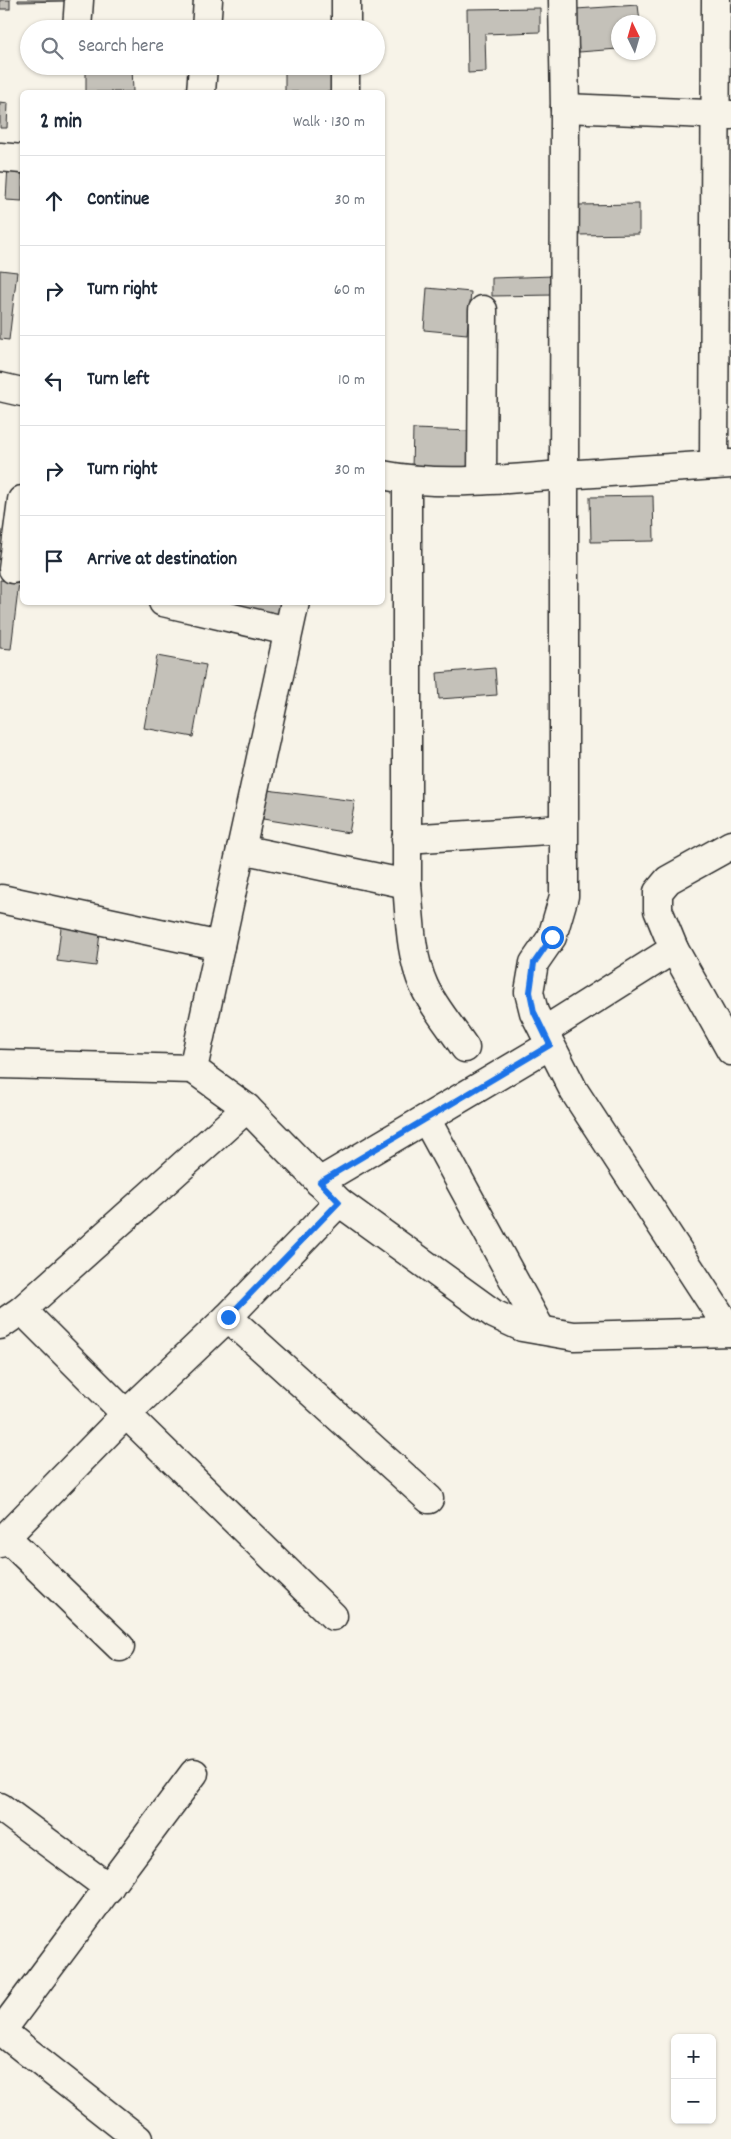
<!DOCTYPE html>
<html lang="en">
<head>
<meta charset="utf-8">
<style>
  body { margin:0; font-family:Dekko,sans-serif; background:#f6f6f7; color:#1f2937 }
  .controls { position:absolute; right:15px; bottom:15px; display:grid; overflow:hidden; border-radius:8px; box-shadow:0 1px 4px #0004 }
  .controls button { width:45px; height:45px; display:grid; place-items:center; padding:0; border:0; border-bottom:1px solid #e0e1e3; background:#fff; color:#1f2937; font:25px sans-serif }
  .compass { position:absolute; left:611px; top:15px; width:45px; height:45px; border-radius:50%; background:#fff; box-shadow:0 1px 4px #0004; rotate:355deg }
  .stop { position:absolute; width:15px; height:15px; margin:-11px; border:4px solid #1a73e8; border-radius:50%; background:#fff }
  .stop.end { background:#1a73e8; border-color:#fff; box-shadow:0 1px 5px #0008 }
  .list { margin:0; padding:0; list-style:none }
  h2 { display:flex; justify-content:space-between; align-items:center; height:65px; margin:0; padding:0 20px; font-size:21px }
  h2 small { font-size:16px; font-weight:400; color:#747a83 }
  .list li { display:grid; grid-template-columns:32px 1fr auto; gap:15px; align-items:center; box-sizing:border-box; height:90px; padding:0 20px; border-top:1px solid #e0e1e3 }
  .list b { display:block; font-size:19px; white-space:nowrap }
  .list em { font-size:16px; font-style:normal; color:#747a83 }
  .icon { flex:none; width:28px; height:28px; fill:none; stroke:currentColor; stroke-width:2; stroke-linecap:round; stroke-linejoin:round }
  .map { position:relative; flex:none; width:731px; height:2139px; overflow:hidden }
  .search { position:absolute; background:#fff; box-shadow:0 1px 4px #0004; left:20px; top:20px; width:365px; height:55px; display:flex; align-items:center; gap:12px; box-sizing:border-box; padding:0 18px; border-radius:28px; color:#747a83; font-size:19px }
  .panel { position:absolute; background:#fff; box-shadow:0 1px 4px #0004; left:20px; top:90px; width:365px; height:515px; border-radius:8px }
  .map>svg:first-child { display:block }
  .building { fill:#c4c1b9; stroke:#2b2b2b }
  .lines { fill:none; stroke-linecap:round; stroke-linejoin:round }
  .minor-casing { stroke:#2b2b2b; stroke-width:31 }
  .minor { stroke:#f7f3e8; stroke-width:28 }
  .route { stroke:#1a73e8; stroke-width:6 }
</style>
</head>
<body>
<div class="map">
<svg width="731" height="2139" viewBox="0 0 731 2139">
  <rect width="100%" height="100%" fill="#f7f3e8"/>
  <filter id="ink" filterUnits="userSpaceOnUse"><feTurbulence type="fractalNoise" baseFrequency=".02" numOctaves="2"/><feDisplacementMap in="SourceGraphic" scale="10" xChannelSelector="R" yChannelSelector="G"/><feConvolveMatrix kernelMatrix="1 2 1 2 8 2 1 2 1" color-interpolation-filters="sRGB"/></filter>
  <g filter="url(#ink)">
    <!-- building -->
    <g class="building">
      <rect x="0" y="0" width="10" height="9"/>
      <path d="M 18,0 L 67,0 L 67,1 L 18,2 Z"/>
      <path d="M 638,5 L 640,22 L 618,22 L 618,49 L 579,52 L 576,9 Z"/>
      <path d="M 540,8 L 540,32 L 485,34 L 486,72 L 468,73 L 467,9 Z"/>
      <path d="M 86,66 L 132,66 L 133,92 L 86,92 Z"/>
      <path d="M 285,66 L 334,66 L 333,92 L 285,92 Z"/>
      <path d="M 0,102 L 8,103 L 7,128 L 0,128 Z"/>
      <path d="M 8,165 L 22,166 L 22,201 L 6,200 Z"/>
      <path d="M 639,204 L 639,234 L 577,235 L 577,205 Z"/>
      <path d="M 0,270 L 17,272 L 9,340 L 0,339 Z"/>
      <path d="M 553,276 L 554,295 L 492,296 L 492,278 Z"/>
      <path d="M 427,288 L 471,292 L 467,334 L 424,330 Z"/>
      <path d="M 413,429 L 473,431 L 472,470 L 412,468 Z"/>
      <path d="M 653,496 L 654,541 L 591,542 L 590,497 Z"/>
      <path d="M 0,580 L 19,582 L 11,649 L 0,648 Z"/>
      <path d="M 230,602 L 286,602 L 282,617 Z"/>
      <path d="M 157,656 L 206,665 L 193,737 L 144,728 Z"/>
      <path d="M 495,668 L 497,695 L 439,699 L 437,673 Z"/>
      <path d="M 267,790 L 355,801 L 349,833 L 263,819 Z"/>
      <path d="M 62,919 L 101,925 L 96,966 L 57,961 Z"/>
    </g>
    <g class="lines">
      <!-- minor casing -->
      <g class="minor-casing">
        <g id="minor">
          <path d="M 77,29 L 79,0"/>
          <path d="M 206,29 L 208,0"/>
          <path d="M 346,29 L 346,0"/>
          <path d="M 201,92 L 203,66"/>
          <path d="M 345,92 L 345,66"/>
          <path d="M 565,108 L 731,115"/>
          <path d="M 0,157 L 22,159"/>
          <path d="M 0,387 L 22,392"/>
          <path d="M 731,464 L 564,475 L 564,896 L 552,937 L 534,963 L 529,992 L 534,1012 L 574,1091 L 731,1332"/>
          <path d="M 714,465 L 716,0"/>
          <path d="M 382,475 C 441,487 504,479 564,475 L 565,108 L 563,0"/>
          <path d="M 482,480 L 483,310"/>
          <path d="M 13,569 L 22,500"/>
          <path d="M 163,602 L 288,631"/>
          <path d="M 295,602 L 193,1069 L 247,1108 L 339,1202 L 494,1314 L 522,1327 L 574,1336 L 731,1332"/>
          <path d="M 406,839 L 563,829"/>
          <path d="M 241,849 L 407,884 L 407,480"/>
          <path d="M 407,884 C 410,918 410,955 424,986 C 434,1008 452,1028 465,1048"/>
          <path d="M 1,899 L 220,946"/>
          <path d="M 674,949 L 731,1051"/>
          <path d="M 544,1031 L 674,949 L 658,910 L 658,892 L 668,880 L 731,845"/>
          <path d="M 0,1064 L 193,1069"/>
          <path d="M 426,1119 L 541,1330"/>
          <path d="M 319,1182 L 550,1045"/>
          <path d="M 22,1310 L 126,1414 L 333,1616"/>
          <path d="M 228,1317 L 429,1499"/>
          <path d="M 0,1325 L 22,1310 L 247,1108"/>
          <path d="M 6,1537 L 120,1647"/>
          <path d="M 0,1543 L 126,1414 L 228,1317 L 339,1202"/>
          <path d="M 0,1807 L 109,1888"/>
          <path d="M 0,2030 L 138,2139"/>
          <path d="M 0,2033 L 194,1773"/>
        </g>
      </g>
      <!-- minor -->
      <use href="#minor" class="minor"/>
    </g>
  </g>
  <g class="lines" filter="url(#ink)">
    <!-- route -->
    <path class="route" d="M 228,1317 L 339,1202 L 320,1182 L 550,1045 L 534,1012 L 530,992 L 534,963 L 552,937"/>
  </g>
</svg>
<div class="controls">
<button>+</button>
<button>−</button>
</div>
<svg class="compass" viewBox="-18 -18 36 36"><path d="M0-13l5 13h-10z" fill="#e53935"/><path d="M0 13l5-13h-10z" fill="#747a83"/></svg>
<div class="stop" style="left:552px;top:937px"></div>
<div class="stop end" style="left:228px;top:1317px"></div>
<div class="search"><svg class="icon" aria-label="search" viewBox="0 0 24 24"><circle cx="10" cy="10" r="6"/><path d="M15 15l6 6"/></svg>Search here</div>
<section class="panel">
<h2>2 min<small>Walk · 130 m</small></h2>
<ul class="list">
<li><svg class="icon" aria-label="ahead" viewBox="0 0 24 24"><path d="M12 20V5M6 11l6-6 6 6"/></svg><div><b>Continue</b></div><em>30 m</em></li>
<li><svg class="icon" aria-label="right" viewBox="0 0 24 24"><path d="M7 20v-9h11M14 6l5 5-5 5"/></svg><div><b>Turn right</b></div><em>60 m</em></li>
<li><svg class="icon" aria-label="left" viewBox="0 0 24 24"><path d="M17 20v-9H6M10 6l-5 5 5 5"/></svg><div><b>Turn left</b></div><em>10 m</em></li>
<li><svg class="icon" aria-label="right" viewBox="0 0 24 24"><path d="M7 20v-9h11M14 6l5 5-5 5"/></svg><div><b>Turn right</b></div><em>30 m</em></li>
<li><svg class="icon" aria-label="arrive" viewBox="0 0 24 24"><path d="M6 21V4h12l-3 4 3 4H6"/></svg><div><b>Arrive at destination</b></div></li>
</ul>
</section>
</div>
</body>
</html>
